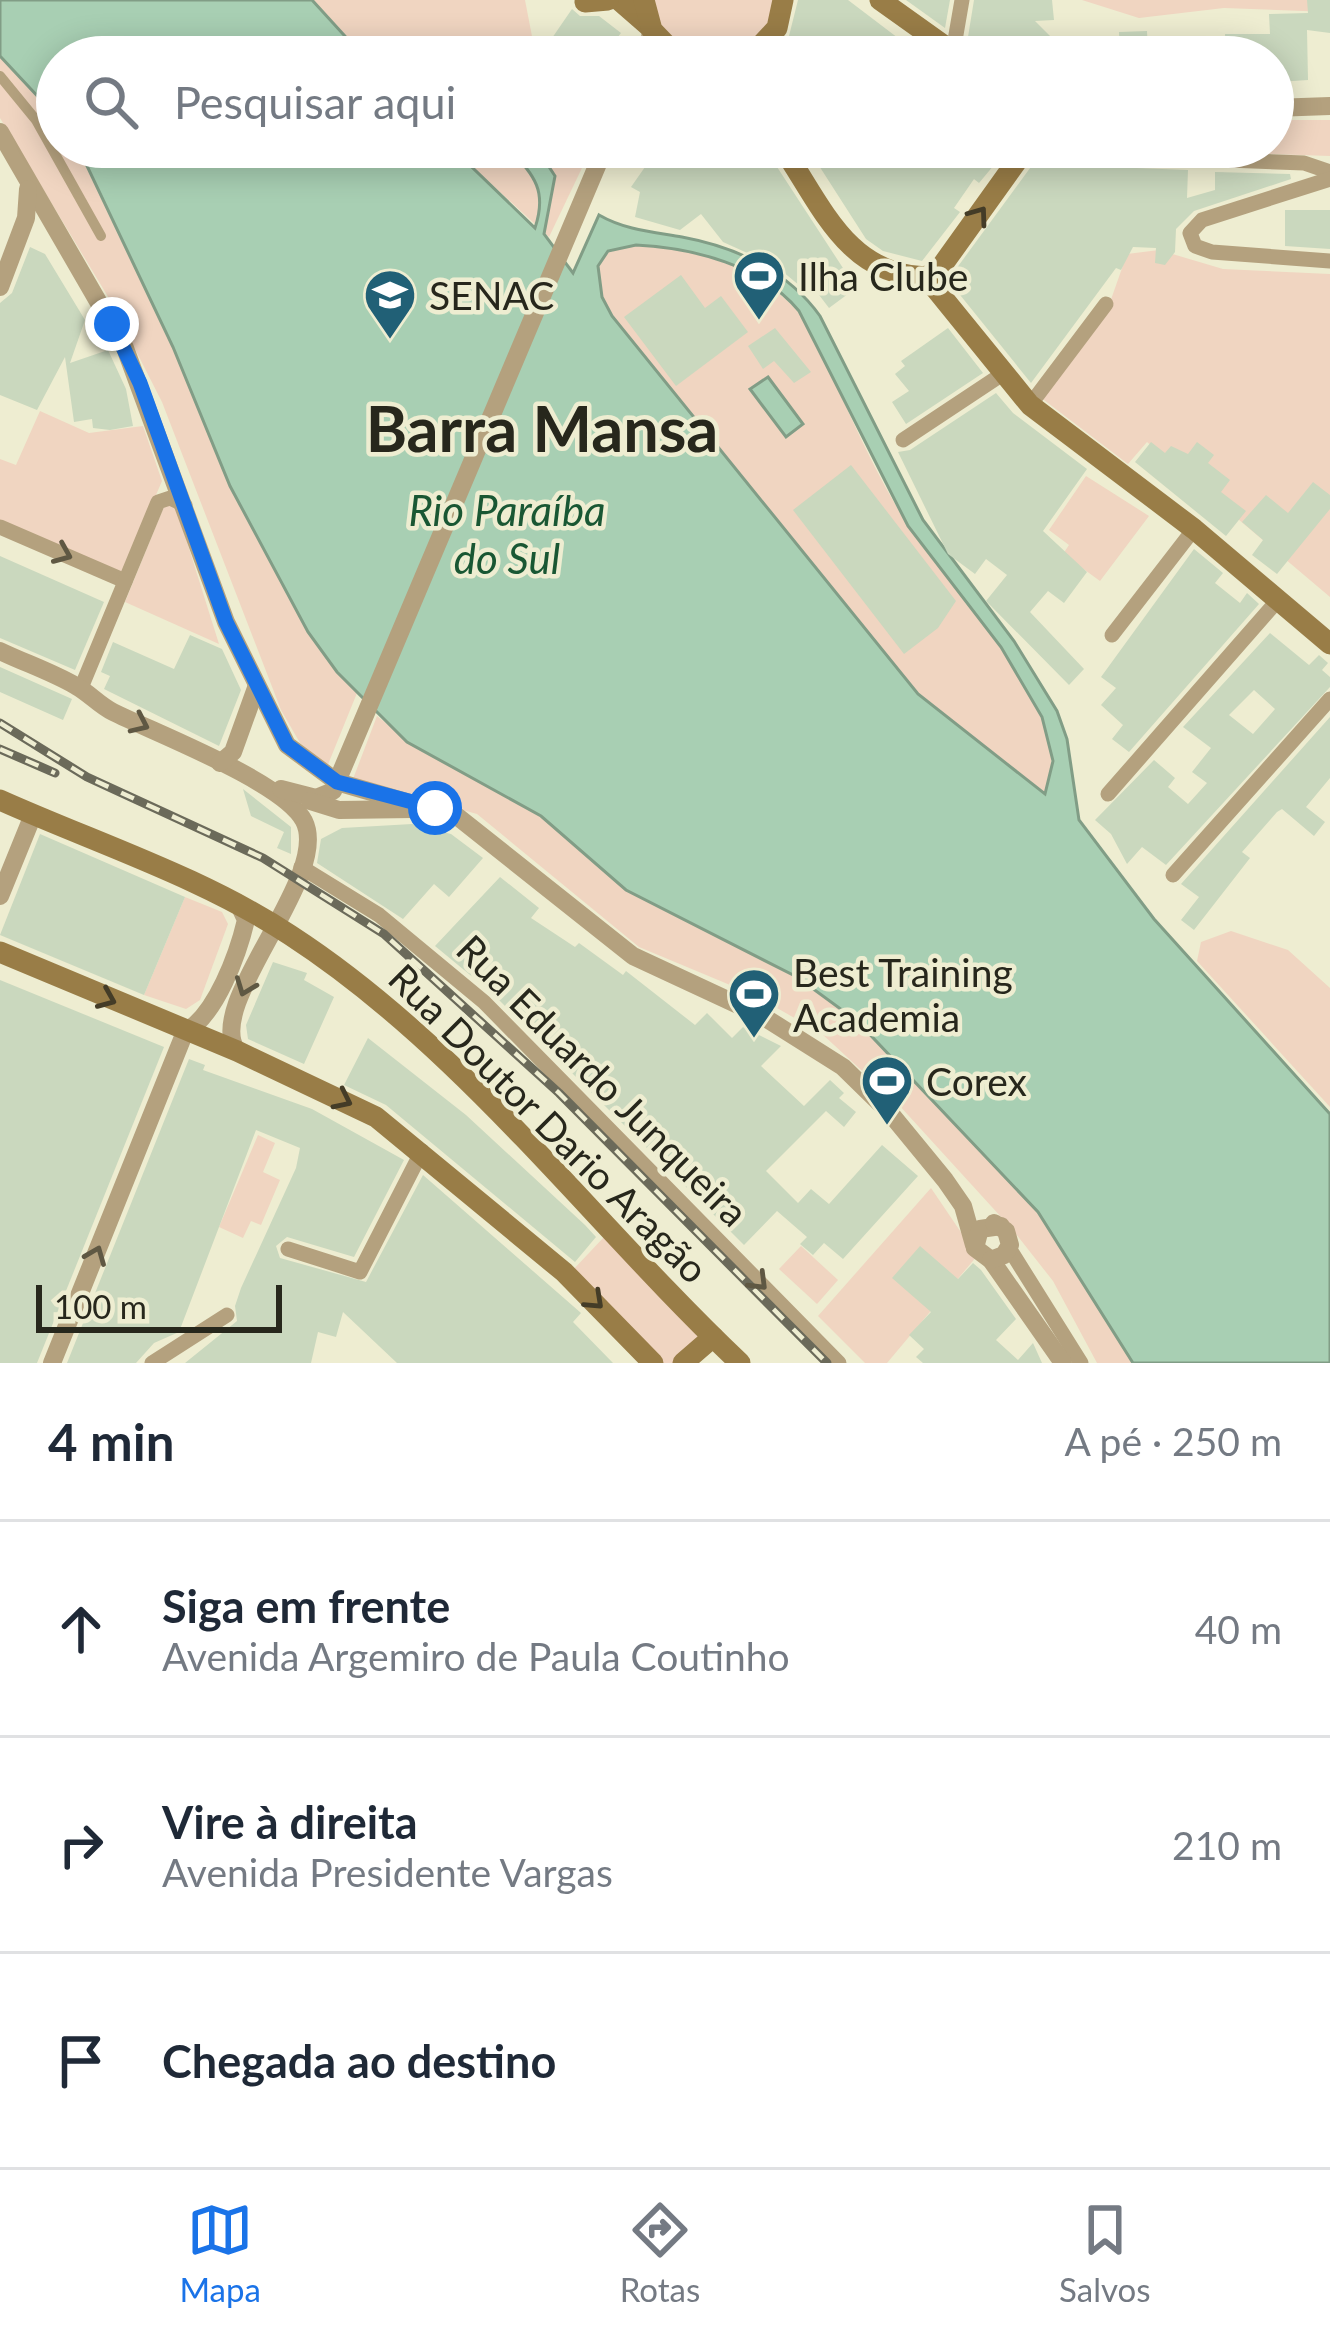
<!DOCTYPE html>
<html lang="pt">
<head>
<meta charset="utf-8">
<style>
  body { margin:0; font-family:Lato,sans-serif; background:#f2f2f3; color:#1f2937 }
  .scale { position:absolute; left:36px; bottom:30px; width:246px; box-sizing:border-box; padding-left:12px; border:6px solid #27271c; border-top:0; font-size:33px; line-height:42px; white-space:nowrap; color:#27271c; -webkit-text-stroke:9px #eeedd1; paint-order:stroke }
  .stop { position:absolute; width:36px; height:36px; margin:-27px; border:9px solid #1a73e8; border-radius:50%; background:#fff }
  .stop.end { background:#1a73e8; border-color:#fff; box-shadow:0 3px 12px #0008 }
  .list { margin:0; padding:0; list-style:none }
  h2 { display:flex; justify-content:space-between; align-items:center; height:156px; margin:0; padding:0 48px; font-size:51px }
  h2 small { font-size:39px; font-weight:400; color:#747a83 }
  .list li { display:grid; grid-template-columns:78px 1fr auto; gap:36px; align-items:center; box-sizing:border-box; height:216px; padding:0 48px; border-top:3px solid #e0e1e3 }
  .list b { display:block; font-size:45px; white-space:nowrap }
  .list p { margin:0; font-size:39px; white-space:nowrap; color:#747a83 }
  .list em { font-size:39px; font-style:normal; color:#747a83 }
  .icon { flex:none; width:66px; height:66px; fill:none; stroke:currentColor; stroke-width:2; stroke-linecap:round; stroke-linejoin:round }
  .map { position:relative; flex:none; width:1330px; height:1363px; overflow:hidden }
  .search { position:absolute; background:#fff; box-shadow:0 6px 30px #0003; left:36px; right:36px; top:36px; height:132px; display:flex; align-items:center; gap:30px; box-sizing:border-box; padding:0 42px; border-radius:66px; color:#747a83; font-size:45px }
  .sheet { height:804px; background:#fff }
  nav { display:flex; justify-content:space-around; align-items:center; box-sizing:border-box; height:168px; border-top:3px solid #e0e1e3; background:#fff; font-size:33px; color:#747a83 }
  nav a { display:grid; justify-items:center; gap:6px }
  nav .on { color:#1a73e8 }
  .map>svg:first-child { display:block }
  .green { fill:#f0d5c1 }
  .water { fill:#a8cfb3; stroke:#819d86; stroke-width:3; fill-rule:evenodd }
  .building { fill:#cad8be; fill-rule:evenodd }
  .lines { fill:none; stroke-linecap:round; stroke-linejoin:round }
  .pedestrian { stroke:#b4a17e; stroke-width:10 }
  .minor { stroke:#b4a17e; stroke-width:15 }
  .tertiary { stroke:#b4a17e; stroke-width:18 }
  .secondary { stroke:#997d47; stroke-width:21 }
  .rail-casing { stroke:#6b6a5a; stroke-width:9 }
  .rail { stroke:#eeedd1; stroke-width:4.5; stroke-dasharray:14; stroke-linecap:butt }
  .oneway { stroke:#443c27 }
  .oneway2 { stroke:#5f5843 }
  .route { stroke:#1a73e8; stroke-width:15 }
  .labels { text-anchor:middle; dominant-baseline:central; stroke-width:9; stroke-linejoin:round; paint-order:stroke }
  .poi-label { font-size:39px; fill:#27271c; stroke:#eeedd1; text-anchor:start }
  .street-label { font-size:39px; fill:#27271c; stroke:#eeedd1 }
  .water-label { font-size:42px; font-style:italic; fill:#195733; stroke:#eeedd1 }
  .town-label { font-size:63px; font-weight:bold; fill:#27271c; stroke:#eeedd1 }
</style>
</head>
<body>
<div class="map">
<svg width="1330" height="1363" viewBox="0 0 1330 1363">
  <rect width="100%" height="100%" fill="#eeedd1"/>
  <!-- green -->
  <g class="green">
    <path d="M 312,0 L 525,0 L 536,57 L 364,57 Z"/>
    <path d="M 651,0 L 777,0 C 768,48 701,85 665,37 C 658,27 655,11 651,0 Z"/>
    <path d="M 1082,0 L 1330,0 L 1330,12 L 1224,8 L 1139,18 Z"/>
    <path d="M 0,56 L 57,117 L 57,147 L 78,147 L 173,347 L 230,486 L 308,632 L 357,693 L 327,767 L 300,743 L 281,710 L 162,402 L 110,300 L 0,118 Z"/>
    <path d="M 1273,120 L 1330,120 L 1330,156 L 1072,147 L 1273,147 Z"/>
    <path d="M 451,147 L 592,147 L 549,237 Z"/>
    <path d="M 636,245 C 703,247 768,270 808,324 C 840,391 868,462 907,524 C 952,595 1081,703 1045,794 L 919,694 L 612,316 L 602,298 L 598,266 L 608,251 Z"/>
    <path d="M 1159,250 L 1223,269 L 1330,274 L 1330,597 L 1147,442 L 1128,464 L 1040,397 L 1108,308 L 1127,254 Z"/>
    <path d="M 40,411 L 89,433 L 143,426 L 162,481 L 122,574 L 0,520 L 0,459 L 16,465 Z"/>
    <path d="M 1086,476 L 1149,516 L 1100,581 L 1063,554 L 1069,545 L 1049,530 Z"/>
    <path d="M 165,504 L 176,507 L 219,644 L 125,602 Z"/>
    <path d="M 377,716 L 423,752 L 541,816 L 626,890 L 797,977 L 857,1021 L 1038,1212 L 1133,1363 L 1097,1363 L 1053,1281 L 1012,1229 L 898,1104 L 821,1033 L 754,995 L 639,947 L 477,814 L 353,779 Z"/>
    <path d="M 185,897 L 222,912 L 228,924 L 200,1000 L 186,1009 L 144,995 Z"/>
    <path d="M 1231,931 L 1288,950 L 1330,988 L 1330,1107 L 1197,961 L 1201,942 Z"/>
    <path d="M 258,1135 L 275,1143 L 263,1172 L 280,1180 L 261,1225 L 251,1221 L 243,1238 L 219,1227 Z"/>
    <path d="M 931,1188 L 977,1256 L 887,1363 L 865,1363 L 818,1316 Z"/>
    <path d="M 605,1236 L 706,1332 L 674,1363 L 657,1363 L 572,1271 Z"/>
    <path d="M 801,1246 L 838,1280 L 817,1304 L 779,1269 Z"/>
  </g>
  <!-- water -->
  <g class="water">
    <path d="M 0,0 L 312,0 L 364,57 L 57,57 L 57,117 L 0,56 Z"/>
    <path d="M 78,147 L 451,147 L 535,228 C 548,189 533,175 508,147 L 536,147 L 555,176 L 544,234 L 573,273 L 599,215 C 625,230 653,232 682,237 C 736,247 788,271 820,316 L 923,520 L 1014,641 L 1057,711 L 1067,739 L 1079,820 L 1154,919 L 1330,1114 L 1330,1363 L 1133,1363 L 1038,1212 L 857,1021 L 797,977 L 626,890 L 541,816 L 407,742 L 337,672 L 308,632 L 230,486 L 173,347 ZM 636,245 C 694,248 761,265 799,311 L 908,526 L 1001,647 L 1042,717 L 1053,761 L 1045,794 L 918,694 L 612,316 L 602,297 L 598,266 L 608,251 Z"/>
    <path d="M 768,377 L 803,424 L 786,437 L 750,389 Z"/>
  </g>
  <!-- building -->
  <g class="building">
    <path d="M 798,0 L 848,0 L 923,57 L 785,57 L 795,45 L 788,40 Z"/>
    <path d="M 906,0 L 950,0 L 945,28 Z"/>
    <path d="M 974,0 L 1052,0 L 1054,20 L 1035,21 L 1052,38 L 1034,57 L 975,57 L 967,43 Z"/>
    <path d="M 1307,0 L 1330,0 L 1330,33 L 1307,30 L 1308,80 L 1278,82 L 1277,57 L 1226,57 L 1225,34 L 1270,34 L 1269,14 L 1308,13 Z"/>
    <path d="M 572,9 L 580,16 L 599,16 L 621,33 L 602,57 L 539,57 Z"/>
    <path d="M 1147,31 L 1148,56 L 1120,57 L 1119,32 Z"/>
    <path d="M 659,147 L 764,147 L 856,288 L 829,308 L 813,287 L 806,291 L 776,266 L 723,242 L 701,214 L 680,230 L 635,217 L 640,192 L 631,187 Z"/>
    <path d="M 807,147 L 1009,147 L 979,183 L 974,179 L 954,208 L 960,212 L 922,261 L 883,251 L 866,239 Z"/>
    <path d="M 1033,164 L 1188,170 L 1187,198 L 1215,190 L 1215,172 L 1290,174 L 1291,179 L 1194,211 L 1176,229 L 1175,252 L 1165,265 L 1155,263 L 1156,248 L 1133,247 L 1121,270 L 1116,268 L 1031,383 L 948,280 Z"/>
    <path d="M 1285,210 L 1330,210 L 1330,249 L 1285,246 Z"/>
    <path d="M 30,247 L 45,254 L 85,320 L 70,363 L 108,350 L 126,389 L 133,426 L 110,430 L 93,428 L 92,419 L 74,422 L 65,357 L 37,410 L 0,395 L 0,303 L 12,293 Z"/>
    <path d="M 681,275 L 705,308 L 721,296 L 748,332 L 676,386 L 624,317 Z"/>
    <path d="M 775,328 L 811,372 L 794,383 L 774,361 L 763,369 L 748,346 Z"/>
    <path d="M 948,328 L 983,373 L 906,424 L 892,402 L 909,391 L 895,374 L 905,366 L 901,361 Z"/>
    <path d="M 996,393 L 1013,413 L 1087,469 L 1043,531 L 1087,572 L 1064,603 L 1048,591 L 1030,612 L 1084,669 L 1069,685 L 986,601 L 1007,575 L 986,559 L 975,574 L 948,554 L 898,452 L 910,450 Z"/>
    <path d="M 1151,442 L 1165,453 L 1171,446 L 1188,454 L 1197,442 L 1214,455 L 1208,463 L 1230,480 L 1221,492 L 1246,511 L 1226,536 L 1135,462 Z"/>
    <path d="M 851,465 L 956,601 L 938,628 L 904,654 L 793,510 Z"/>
    <path d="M 1313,482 L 1330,495 L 1330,509 L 1277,574 L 1252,555 L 1263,540 L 1242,522 L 1266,495 L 1288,513 Z"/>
    <path d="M 1194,549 L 1223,573 L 1215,583 L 1240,603 L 1247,593 L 1259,604 L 1129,752 L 1112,739 L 1123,725 L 1101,705 L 1116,688 L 1101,677 Z"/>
    <path d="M 0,556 L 104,602 L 75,670 L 0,638 Z"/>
    <path d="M 1270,633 L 1309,665 L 1319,655 L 1328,663 L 1322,670 L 1330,677 L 1330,687 L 1166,865 L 1142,847 L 1127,864 L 1111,834 L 1095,820 L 1154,760 L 1175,778 L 1168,787 L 1188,804 L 1207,783 L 1192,772 L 1211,748 L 1183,727 ZM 1254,690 L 1275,709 L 1253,734 L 1229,715 Z"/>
    <path d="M 190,635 L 222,649 L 241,690 L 219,746 L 104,689 L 110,676 L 101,672 L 113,642 L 174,669 Z"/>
    <path d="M 0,667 L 72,699 L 63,720 L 0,692 Z"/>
    <path d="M 1330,717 L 1330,778 L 1306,807 L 1325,822 L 1314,836 L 1282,809 L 1277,812 L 1242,852 L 1250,858 L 1194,930 L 1181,920 L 1199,897 L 1181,884 Z"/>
    <path d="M 243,789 L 291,827 L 291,854 L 277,848 L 284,832 L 251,816 Z"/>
    <path d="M 412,824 L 451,834 L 483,858 L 449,897 L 434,884 L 403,919 L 317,863 L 321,839 L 342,828 Z"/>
    <path d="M 40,834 L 185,897 L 144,995 L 0,935 Z"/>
    <path d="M 500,877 L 539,908 L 531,918 L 575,947 L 579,943 L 623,975 L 626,971 L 695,1025 L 707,1013 L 732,1038 L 743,1027 L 781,1046 L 761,1066 L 804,1106 L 830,1080 L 844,1093 L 839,1098 L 856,1112 L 844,1127 L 826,1111 L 766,1171 L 798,1203 L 811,1189 L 829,1204 L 882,1145 L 918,1176 L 843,1259 L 824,1243 L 813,1255 L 800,1244 L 807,1237 L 777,1211 L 744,1245 L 492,993 L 435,946 Z"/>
    <path d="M 273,962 L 307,973 L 304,980 L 334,997 L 304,1064 L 248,1039 L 246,1025 Z"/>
    <path d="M 0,980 L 164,1047 L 37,1363 L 0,1363 Z"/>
    <path d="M 368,1038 L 466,1115 L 585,1225 L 596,1237 L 575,1262 L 386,1105 L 344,1085 Z"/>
    <path d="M 189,1059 L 205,1065 L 203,1070 L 312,1109 L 404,1160 L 354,1257 L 287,1237 L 276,1246 L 280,1258 L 366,1282 L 423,1175 L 581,1313 L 573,1322 L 613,1363 L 397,1363 L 343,1312 L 336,1337 L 318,1332 L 311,1363 L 185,1363 L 237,1321 L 235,1306 L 241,1288 L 296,1168 L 300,1148 L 256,1130 L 179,1332 L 154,1343 L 136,1363 L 67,1363 Z"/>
    <path d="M 920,1246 L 958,1279 L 973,1263 L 981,1270 L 1016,1319 L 996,1340 L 1018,1360 L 1033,1343 L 1042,1363 L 923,1363 L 916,1357 L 924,1349 L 909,1335 L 931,1312 L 892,1278 Z"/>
  </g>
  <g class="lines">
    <!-- pedestrian -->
    <path class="pedestrian" d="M 0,76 L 36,120 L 101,236"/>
    <!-- minor -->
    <g class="minor">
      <path d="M 953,52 L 962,0"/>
      <path d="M 1024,152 L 1304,163 L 1330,172"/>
      <path d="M 1330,179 L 1202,220 L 1190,233 L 1195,246 L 1212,252 L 1330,261"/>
      <path d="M 1030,405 L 1106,304"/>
      <path d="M 903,440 L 1001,375"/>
      <path d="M 0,527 L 125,581"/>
      <path d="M 1112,635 L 1194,529"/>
      <path d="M 81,688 L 158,502 L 170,498 L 185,505"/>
      <path d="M 1108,794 L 1278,600"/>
      <path d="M 301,867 L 379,915 L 484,1002 L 839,1363"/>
      <path d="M 1173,875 L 1330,699"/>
      <path d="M 1009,1248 L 1081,1363"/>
      <path d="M 288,1249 L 360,1272 L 422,1151"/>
      <path d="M 152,1363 L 227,1315"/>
    </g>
    <!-- tertiary -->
    <g class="tertiary">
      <path d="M 648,57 L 651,29"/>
      <path d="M 1273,108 L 1330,106"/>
      <path d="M 0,132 L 125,348 L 226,622 L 287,745 L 337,782 L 458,817 L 633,956 L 764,1017 L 843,1067 L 890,1113 L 945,1180 L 963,1206 L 974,1245"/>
      <path d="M 0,287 L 26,218 L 28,189"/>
      <path d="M 0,651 C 25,663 52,672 76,686 C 89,693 99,705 113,712 C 155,733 284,782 304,821 C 332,877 203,1004 237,1051"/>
      <path d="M 220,763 L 233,752 L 256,688"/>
      <path d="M 281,789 L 316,798 L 333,791 L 605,147"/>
      <path d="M 310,801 L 339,810 L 413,809"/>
      <path d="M 0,896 L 33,815"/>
      <path d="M 1001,1226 L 980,1229 L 975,1248 L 991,1260 L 1063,1363"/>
      <path d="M 991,1260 L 1004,1255 L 1010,1245 L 1006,1231 L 994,1223"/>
      <path d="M 52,1363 L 185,1032 C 216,1015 238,954 246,920 L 239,905"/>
    </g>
    <!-- secondary -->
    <g class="secondary">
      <path d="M 619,0 L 650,27"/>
      <path d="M 644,0 L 652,30 L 678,57"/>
      <path d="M 880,0 L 960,57"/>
      <path d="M 585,2 L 608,0"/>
      <path d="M 750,57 L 777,28 L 783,0"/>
      <path d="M 782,147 C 822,206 847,275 926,277 L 1030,405 L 1194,529 L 1330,644"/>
      <path d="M 926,277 L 941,267 L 1027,147"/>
      <path d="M 0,800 C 96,843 202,877 290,935 C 464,1048 591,1222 740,1363"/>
      <path d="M 0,952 L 237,1051 L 376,1117 L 564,1272 L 653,1363"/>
      <path d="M 683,1363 L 713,1337"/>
    </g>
    <!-- rail casing -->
    <g class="rail-casing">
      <g id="rail">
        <path d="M 0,723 L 87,777 L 263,858 L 384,934 L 559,1093 L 827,1363"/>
        <path d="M 0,749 L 55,773"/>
      </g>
    </g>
    <!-- rail -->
    <use href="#rail" class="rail"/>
  </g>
  <!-- one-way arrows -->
  <defs><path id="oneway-chevron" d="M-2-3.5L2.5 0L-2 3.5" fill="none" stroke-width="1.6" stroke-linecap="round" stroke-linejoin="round" transform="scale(3)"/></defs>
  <g class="oneway">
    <use href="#oneway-chevron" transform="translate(979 215) rotate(-54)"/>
    <use href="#oneway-chevron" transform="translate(107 999) rotate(23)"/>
    <use href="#oneway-chevron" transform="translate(343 1100) rotate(26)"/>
    <use href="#oneway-chevron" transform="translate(595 1301) rotate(43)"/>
  </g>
  <g class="oneway2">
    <use href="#oneway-chevron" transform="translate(63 554) rotate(23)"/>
    <use href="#oneway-chevron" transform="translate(140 724) rotate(25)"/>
    <use href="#oneway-chevron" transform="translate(245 987) rotate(111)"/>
    <use href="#oneway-chevron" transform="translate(96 1255) rotate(-68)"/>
    <use href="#oneway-chevron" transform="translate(759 1282) rotate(45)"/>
  </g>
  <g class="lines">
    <!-- route -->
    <path class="route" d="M 112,324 L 140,383 L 226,622 L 287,745 L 337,782 L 435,808"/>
  </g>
  <!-- icons -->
  <defs>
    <g id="stadium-pin" transform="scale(2.7)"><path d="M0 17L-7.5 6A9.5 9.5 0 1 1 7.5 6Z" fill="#216076" stroke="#eeedd1"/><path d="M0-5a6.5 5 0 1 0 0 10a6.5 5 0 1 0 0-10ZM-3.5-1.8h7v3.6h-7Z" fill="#fff"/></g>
    <g id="school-pin" transform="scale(2.7)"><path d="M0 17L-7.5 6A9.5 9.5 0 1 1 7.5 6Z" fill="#216076" stroke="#eeedd1"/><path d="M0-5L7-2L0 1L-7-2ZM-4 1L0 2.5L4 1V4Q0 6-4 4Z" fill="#fff"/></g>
  </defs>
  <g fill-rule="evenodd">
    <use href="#stadium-pin" x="759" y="276"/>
    <use href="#school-pin" x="390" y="295"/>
    <use href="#stadium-pin" x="754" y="994"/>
    <use href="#stadium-pin" x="887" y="1081"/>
  </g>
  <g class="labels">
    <!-- poi labels -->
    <g class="poi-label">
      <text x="798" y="276">Ilha Clube</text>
      <text x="429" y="295">SENAC</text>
      <text x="793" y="972">Best Training<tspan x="793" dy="45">Academia</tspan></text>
      <text x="926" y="1081">Corex</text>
    </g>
    <!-- street labels -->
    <g class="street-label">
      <text transform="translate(603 1080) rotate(45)">Rua Eduardo Junqueira</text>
      <text transform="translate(549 1123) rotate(45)">Rua Doutor Dario Aragão</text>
    </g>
    <!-- water labels -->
    <g class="water-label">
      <text x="507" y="510">Rio Paraíba<tspan x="507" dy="48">do Sul</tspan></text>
    </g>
    <!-- town labels -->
    <g class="town-label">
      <text x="542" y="427">Barra Mansa</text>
    </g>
  </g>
</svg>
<div class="scale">100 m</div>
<div class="stop" style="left:435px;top:808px"></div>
<div class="stop end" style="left:112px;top:324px"></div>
<div class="search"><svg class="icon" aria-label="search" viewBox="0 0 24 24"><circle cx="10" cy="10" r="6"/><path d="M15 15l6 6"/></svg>Pesquisar aqui</div>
</div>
<section class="sheet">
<h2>4 min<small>A pé · 250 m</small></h2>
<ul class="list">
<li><svg class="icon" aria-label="ahead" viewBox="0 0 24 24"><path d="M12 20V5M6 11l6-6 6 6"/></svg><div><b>Siga em frente</b><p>Avenida Argemiro de Paula Coutinho</p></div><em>40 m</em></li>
<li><svg class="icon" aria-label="right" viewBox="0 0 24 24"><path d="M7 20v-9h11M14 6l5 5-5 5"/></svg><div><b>Vire à direita</b><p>Avenida Presidente Vargas</p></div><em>210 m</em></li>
<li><svg class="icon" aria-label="arrive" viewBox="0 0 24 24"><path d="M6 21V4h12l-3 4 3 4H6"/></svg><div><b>Chegada ao destino</b></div></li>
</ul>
</section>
<nav>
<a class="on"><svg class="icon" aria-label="map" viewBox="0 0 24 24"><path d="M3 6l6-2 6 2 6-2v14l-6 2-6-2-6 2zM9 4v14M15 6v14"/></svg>Mapa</a>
<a><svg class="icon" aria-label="directions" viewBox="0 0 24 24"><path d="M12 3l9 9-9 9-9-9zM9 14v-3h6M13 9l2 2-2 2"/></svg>Rotas</a>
<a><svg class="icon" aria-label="saved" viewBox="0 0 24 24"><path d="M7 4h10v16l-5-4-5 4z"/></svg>Salvos</a>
</nav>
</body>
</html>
